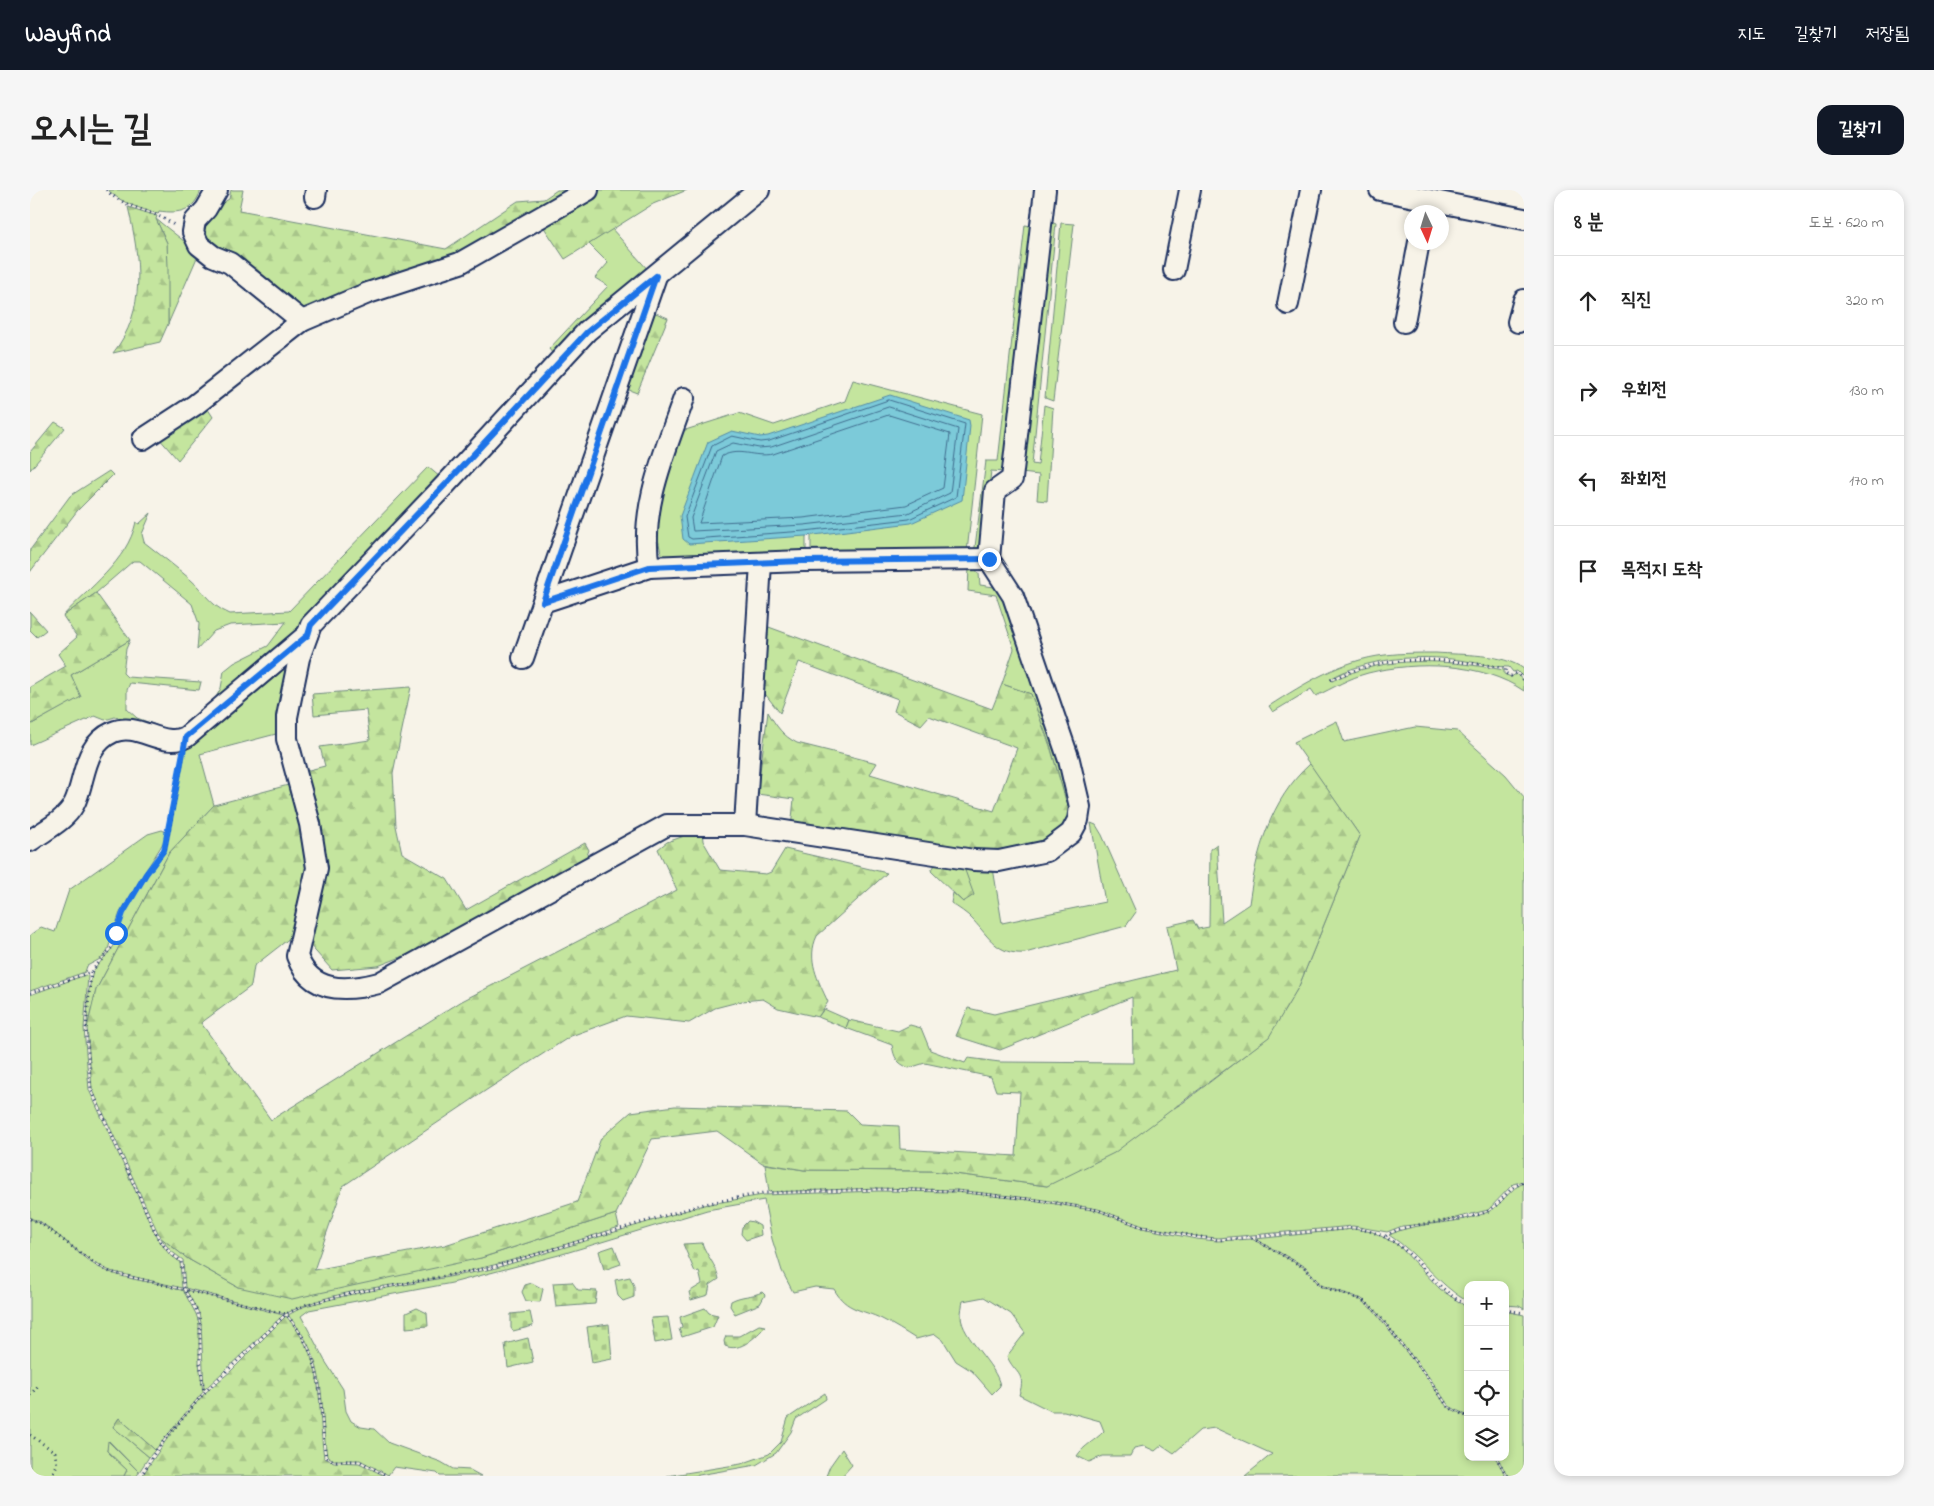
<!DOCTYPE html>
<html lang="ko">
<head>
<meta charset="utf-8">
<style>
  body { margin:0; font-family:"Indie Flower","Poor Story",sans-serif; background:#f6f6f6; color:#222 }
  .controls { position:absolute; right:15px; bottom:15px; display:grid; overflow:hidden; border-radius:10px; box-shadow:0 2px 8px #0003 }
  .controls button { width:45px; height:45px; display:grid; place-items:center; padding:0; border:0; border-bottom:1px solid #e0e0e0; background:#fff; color:#222; font:25px sans-serif }
  .compass { position:absolute; left:1374px; top:15px; width:45px; height:45px; border-radius:50%; background:#fff; box-shadow:0 2px 8px #0003; rotate:176deg }
  .stop { position:absolute; width:15px; height:15px; margin:-11px; border:4px solid #1a73e8; border-radius:50%; background:#fff }
  .stop.end { background:#1a73e8; border-color:#fff; box-shadow:0 1px 5px #0008 }
  .list { margin:0; padding:0; list-style:none }
  h2 { display:flex; justify-content:space-between; align-items:center; height:65px; margin:0; padding:0 20px; font-size:21px }
  h2 small { font-size:16px; font-weight:400; color:#767676 }
  .list li { display:grid; grid-template-columns:32px 1fr auto; gap:15px; align-items:center; box-sizing:border-box; height:90px; padding:0 20px; border-top:1px solid #e0e0e0 }
  .list b { display:block; font-size:19px; white-space:nowrap }
  .list em { font-size:16px; font-style:normal; color:#767676 }
  .icon { flex:none; width:28px; height:28px; fill:none; stroke:currentColor; stroke-width:2; stroke-linecap:round; stroke-linejoin:round }
  .map { position:relative; flex:none; width:1494px; height:1286px; overflow:hidden; border-radius:15px }
  header { display:flex; align-items:center; gap:30px; box-sizing:border-box; height:70px; padding:0 25px; background:#111827; color:#fff }
  header strong { font-size:24px }
  nav { display:flex; gap:28px; margin-inline-start:auto; font-size:18px }
  .intro { display:flex; align-items:center; justify-content:space-between; box-sizing:border-box; height:120px; padding:0 30px }
  h1 { margin:0; font-size:35px }
  .button { padding:12px 22px; border-radius:15px; background:#111827; color:#fff; font-size:18px; font-weight:700 }
  main { display:flex; gap:30px; padding:0 30px }
  aside { flex:1; background:#fff; border-radius:15px; box-shadow:0 2px 8px #0003 }
  .map>svg:first-child { display:block }
  .grass { fill:#c4e59e; stroke:#708a7e }
  .forest { fill:url(#forest-firs); stroke:#708a7e }
  .cemetery { fill:url(#cemetery-stones); stroke:#708a7e }
  .water { fill:#7bcad9; stroke:#558ca8 }
  .lines { fill:none; stroke-linecap:round; stroke-linejoin:round }
  .shore { stroke:#416d8f; stroke-width:1 }
  .minor-casing { stroke:#1b2f5e; stroke-width:24 }
  .path { stroke:#1b2f5e; stroke-width:3; stroke-dasharray:1 4; stroke-linecap:butt }
  .minor { stroke:#f7f3e8; stroke-width:20 }
  .route { stroke:#1a73e8; stroke-width:6 }
</style>
</head>
<body>
<header>
<strong>Wayfind</strong>
<nav><a>지도</a><a>길찾기</a><a>저장됨</a></nav>
</header>
<div class="intro"><h1>오시는 길</h1><a class="button">길찾기</a></div>
<main>
<div class="map">
<svg width="1494" height="1286" viewBox="0 0 1494 1286">
  <defs>
    <pattern id="forest-firs" width="22" height="20" patternUnits="userSpaceOnUse" patternTransform="scale(1.25)"><rect width="22" height="20" fill="#c4e59e"/><path d="M5 1l3.5 6h-7zM16 11l3.5 6h-7z" fill="#a8c58a"/></pattern>
    <pattern id="cemetery-stones" width="16" height="16" patternUnits="userSpaceOnUse" patternTransform="scale(1.25)"><rect width="16" height="16" fill="#c4e59e"/><path d="M2 7V4a2 2 0 0 1 4 0v3zM10 15v-3a2 2 0 0 1 4 0v3z" fill="#a8c58a"/></pattern>
  </defs>
  <rect width="100%" height="100%" fill="#f7f3e8"/>
  <filter id="ink" filterUnits="userSpaceOnUse"><feTurbulence type="fractalNoise" baseFrequency=".02" numOctaves="2"/><feDisplacementMap in="SourceGraphic" scale="10" xChannelSelector="R" yChannelSelector="G"/><feConvolveMatrix kernelMatrix="1 2 1 2 8 2 1 2 1" color-interpolation-filters="sRGB"/></filter>
  <g filter="url(#ink)">
    <!-- grass -->
    <g class="grass">
      <path d="M 78,0 L 171,0 C 164,21 150,24 129,21 L 128,24 C 110,18 92,14 78,0 Z"/>
      <path d="M 126,29 L 169,63 L 138,134 L 137,53 Z"/>
      <path d="M 1019,31 L 1026,34 L 1002,274 L 1008,275 L 1014,215 L 1023,218 L 1017,311 L 1007,310 L 1009,285 L 991,283 Z"/>
      <path d="M 1031,33 L 1044,34 L 1023,211 L 1015,208 Z"/>
      <path d="M 995,35 L 1002,36 L 976,282 L 961,281 L 952,355 L 949,362 L 942,361 L 945,357 L 956,271 L 968,271 Z"/>
      <path d="M 582,39 L 619,81 L 275,434 L 150,545 L 85,527 L 75,530 L 65,526 L 0,555 L 0,535 L 50,507 L 41,485 L 100,450 L 96,459 L 93,483 L 97,487 L 171,492 L 169,500 L 100,493 L 97,500 L 97,519 L 107,528 L 131,537 L 143,540 L 152,538 L 186,507 L 191,498 L 194,481 L 204,473 L 238,456 L 256,432 L 200,435 L 184,441 L 167,460 L 169,434 L 162,414 L 110,371 L 103,371 L 66,403 L 33,426 C 59,397 97,372 106,332 L 109,334 L 121,323 L 112,344 L 114,352 C 129,364 145,376 160,389 C 175,402 179,415 200,424 L 259,421 L 398,277 L 410,287 L 523,164 L 519,159 L 578,96 L 565,88 L 578,73 L 559,54 Z"/>
      <path d="M 823,190 L 952,224 L 937,362 L 781,366 L 781,345 L 776,346 L 776,365 L 632,368 L 625,334 L 646,243 L 709,223 L 744,235 L 815,211 Z"/>
      <path d="M 939,377 L 945,379 L 949,384 L 950,395 L 971,398 L 1044,610 L 1036,611 L 1020,556 L 1001,504 L 972,494 L 984,459 L 966,405 L 938,401 Z"/>
      <path d="M 1406,463 C 1432,465 1472,463 1494,479 L 1494,488 L 1487,481 L 1483,482 L 1479,477 C 1463,477 1445,472 1429,470 C 1390,464 1335,468 1300,489 L 1302,491 C 1357,464 1415,470 1474,480 L 1474,484 L 1481,487 L 1486,484 L 1494,491 L 1494,501 C 1452,472 1386,471 1338,483 C 1319,488 1303,498 1286,506 L 1281,499 L 1243,522 L 1239,516 C 1275,493 1312,470 1355,465 C 1372,463 1389,463 1406,463 Z"/>
      <path d="M 249,474 L 259,483 L 250,515 L 246,544 L 170,564 L 184,615 L 139,663 L 66,800 L 57,838 L 58,804 L 63,781 L 84,756 L 94,723 L 117,685 L 136,660 L 157,551 Z"/>
      <path d="M 1307,531 L 1314,552 L 1385,537 L 1427,541 L 1476,585 L 1494,607 L 1494,991 L 1483,994 L 1458,1020 L 1405,1033 L 1372,1036 L 1357,1042 L 1323,1036 L 1188,1048 L 1166,1046 L 1113,1036 L 1068,1019 L 1008,1009 L 926,1000 L 849,998 L 739,1002 L 735,974 L 774,980 L 902,981 L 1017,996 L 1154,912 L 1238,847 L 1269,796 L 1330,646 L 1264,552 Z"/>
      <path d="M 1061,633 L 1066,635 L 1072,645 L 1106,722 L 1096,736 L 995,763 C 967,765 960,748 943,730 C 937,723 928,718 921,713 L 923,703 L 933,712 L 933,675 L 963,678 L 972,733 L 1075,712 Z"/>
      <path d="M 132,640 L 136,642 L 135,650 L 90,723 L 77,762 L 72,768 L 57,776 L 55,782 L 0,801 L 0,745 L 11,737 L 25,742 L 39,700 L 118,644 Z"/>
      <path d="M 55,785 L 58,786 L 54,838 L 59,900 L 127,1048 L 139,1064 L 150,1072 L 152,1098 L 80,1081 L 61,1071 L 11,1032 L 0,1028 L 0,805 Z"/>
      <path d="M 794,819 L 819,830 L 816,838 L 788,827 Z"/>
      <path d="M 1494,993 L 1494,1119 L 1489,1116 L 1475,1115 L 1475,1095 L 1438,1095 L 1438,1112 C 1407,1094 1389,1064 1359,1045 C 1389,1030 1427,1036 1458,1022 C 1473,1015 1478,999 1494,993 Z"/>
      <path d="M 849,1001 L 926,1002 L 1008,1011 L 1068,1021 L 1112,1038 L 1166,1049 L 1188,1051 L 1222,1049 L 1275,1078 L 1290,1096 L 1331,1110 L 1343,1120 L 1400,1192 L 1417,1217 L 1438,1227 L 1438,1267 L 1465,1267 L 1476,1286 L 1215,1286 L 1242,1264 L 1185,1238 L 1170,1240 L 1144,1263 L 1132,1255 L 1125,1261 L 1114,1256 L 1104,1258 L 1100,1266 L 1073,1266 L 1059,1272 L 1047,1266 C 1054,1255 1065,1251 1074,1241 L 1070,1231 L 1034,1221 L 1021,1221 L 989,1205 C 997,1182 984,1184 977,1166 L 995,1143 L 981,1124 L 954,1107 L 933,1111 C 932,1116 931,1121 931,1126 C 931,1147 967,1175 970,1196 L 962,1204 L 942,1181 L 926,1171 L 913,1150 L 905,1144 L 886,1149 C 875,1142 864,1135 852,1129 C 832,1119 816,1121 804,1099 L 785,1097 L 763,1102 L 752,1081 L 742,1049 L 734,1010 L 677,1020 L 529,1065 L 422,1093 L 279,1120 L 271,1126 L 295,1171 L 313,1199 L 316,1221 L 321,1231 L 331,1237 L 344,1239 L 359,1253 L 411,1272 L 423,1279 L 440,1280 L 451,1286 L 410,1286 L 407,1283 L 364,1277 L 358,1285 L 330,1270 L 304,1270 L 297,1266 C 288,1208 300,1174 258,1125 L 275,1116 L 318,1105 L 463,1079 L 674,1015 L 733,1005 Z"/>
      <path d="M 586,1024 L 589,1037 C 529,1057 469,1076 406,1088 C 355,1097 302,1100 255,1124 L 155,1098 L 153,1070 L 141,1061 L 130,1047 L 158,1069 L 208,1097 L 451,1068 Z"/>
      <path d="M 0,1029 C 20,1035 43,1059 60,1072 C 80,1086 107,1090 130,1094 C 139,1095 144,1100 153,1100 L 166,1124 L 169,1133 L 169,1173 L 173,1202 L 125,1260 L 89,1228 L 83,1237 L 119,1267 L 109,1282 L 79,1251 L 77,1261 L 97,1280 L 94,1286 L 0,1286 Z"/>
      <path d="M 1323,1039 L 1343,1042 L 1368,1055 L 1410,1099 L 1438,1118 L 1438,1226 L 1419,1216 L 1402,1191 L 1344,1119 L 1332,1109 L 1291,1095 L 1276,1077 L 1225,1049 Z"/>
      <path d="M 156,1100 L 253,1125 L 174,1200 L 171,1133 L 169,1123 Z"/>
      <path d="M 1475,1121 L 1494,1125 L 1494,1286 L 1478,1286 L 1467,1267 L 1475,1267 Z"/>
      <path d="M 795,1203 L 796,1209 L 766,1229 L 761,1242 L 746,1263 L 726,1275 L 663,1286 L 637,1286 L 711,1274 L 739,1264 L 751,1252 L 758,1228 Z"/>
      <path d="M 812,1259 L 822,1275 L 812,1286 L 796,1286 L 800,1276 Z"/>
    </g>
    <!-- forest -->
    <g class="forest">
      <path d="M 201,0 L 213,0 L 209,20 L 416,59 L 488,11 L 514,9 L 527,0 L 548,0 L 435,64 L 276,125 L 171,51 L 169,33 L 191,14 L 199,9 Z"/>
      <path d="M 568,0 L 657,0 L 623,14 L 535,69 L 511,33 Z"/>
      <path d="M 98,17 L 127,26 L 126,29 L 137,53 L 138,77 L 138,134 L 130,152 L 83,163 C 117,121 110,67 98,17 Z"/>
      <path d="M 621,121 L 638,128 L 607,203 L 591,197 Z"/>
      <path d="M 174,213 L 183,227 L 148,270 L 128,247 Z"/>
      <path d="M 25,232 L 35,238 L 0,280 L 0,262 Z"/>
      <path d="M 79,281 L 83,285 L 47,321 L 0,382 L 0,360 L 40,306 Z"/>
      <path d="M 66,403 L 100,450 L 41,485 L 51,507 L 0,535 L 0,497 L 36,476 L 28,464 L 47,447 L 33,426 Z"/>
      <path d="M 0,422 L 16,440 L 7,447 L 0,440 Z"/>
      <path d="M 736,436 L 962,519 L 972,494 L 1001,504 L 1020,556 L 1036,611 L 1044,610 L 1042,621 L 1036,631 L 1018,651 L 972,665 L 761,638 L 764,609 L 727,604 L 738,522 C 746,536 753,546 767,553 L 847,573 L 840,584 L 964,621 L 987,558 L 899,526 L 891,535 L 864,521 L 868,509 L 769,472 L 750,523 L 729,496 Z"/>
      <path d="M 381,497 L 363,583 L 366,636 L 372,663 L 417,689 L 436,720 L 555,653 L 559,660 L 556,668 L 402,755 L 348,776 L 302,780 L 278,753 L 292,654 L 285,608 L 275,581 L 295,576 L 290,557 L 340,550 L 336,520 L 284,525 L 282,504 Z"/>
      <path d="M 1280,574 L 1330,646 L 1269,796 L 1239,847 L 1084,963 L 1017,996 L 902,981 L 774,980 L 732,973 L 687,941 L 622,949 L 586,1024 L 451,1068 L 262,1109 L 208,1097 L 158,1069 L 130,1047 L 62,898 L 57,838 L 66,800 L 139,663 L 184,615 L 262,594 L 281,669 L 265,744 L 224,776 L 221,796 L 171,833 L 241,930 L 432,811 L 647,700 L 628,659 L 637,652 L 672,640 L 673,651 L 690,680 L 736,684 L 741,682 L 755,659 L 857,683 L 787,746 C 776,769 788,790 798,812 L 788,827 L 748,818 L 733,809 L 712,811 L 685,818 L 659,833 L 596,826 L 541,846 L 458,899 L 313,996 L 284,1080 L 415,1055 L 547,1012 L 571,948 L 601,922 L 645,916 L 817,921 L 830,934 L 869,936 L 870,959 L 986,966 L 990,902 L 966,901 L 961,887 L 895,873 L 879,878 C 867,873 864,868 862,855 L 816,838 L 819,830 L 868,841 L 880,835 L 891,838 L 900,860 L 935,873 L 938,868 L 970,872 L 1103,873 L 1102,807 L 970,860 L 926,846 L 938,818 L 964,824 L 1146,780 L 1137,736 L 1163,730 L 1168,739 L 1179,737 L 1180,659 L 1187,654 L 1192,732 L 1219,714 C 1226,662 1240,610 1280,574 Z"/>
      <path d="M 907,672 L 933,675 L 944,705 L 933,712 L 901,681 Z"/>
      <path d="M 256,1126 C 298,1175 286,1210 294,1268 L 304,1272 L 329,1273 L 355,1286 L 112,1286 L 143,1240 L 175,1203 L 201,1181 Z"/>
      <path d="M 89,1228 L 125,1260 L 119,1267 L 83,1237 Z"/>
      <path d="M 78,1251 L 109,1282 L 107,1286 L 94,1286 L 97,1280 L 77,1261 Z"/>
    </g>
    <!-- cemetery -->
    <g class="cemetery">
      <path d="M 718,1031 L 723,1032 L 730,1036 L 731,1045 L 716,1050 L 711,1044 L 712,1037 Z"/>
      <path d="M 672,1053 C 677,1067 686,1074 689,1089 L 680,1095 L 678,1105 L 661,1110 L 659,1102 L 672,1094 L 669,1081 L 665,1082 L 653,1054 Z"/>
      <path d="M 584,1056 L 591,1074 L 574,1080 L 569,1061 Z"/>
      <path d="M 600,1087 L 604,1096 L 604,1107 L 593,1111 L 588,1106 L 585,1090 Z"/>
      <path d="M 542,1092 L 548,1100 L 567,1101 L 565,1114 L 526,1117 L 523,1093 Z"/>
      <path d="M 502,1093 L 513,1099 L 510,1112 L 496,1111 L 492,1102 L 495,1095 Z"/>
      <path d="M 732,1102 L 735,1105 L 730,1114 L 705,1124 L 700,1116 L 701,1111 C 712,1105 722,1107 732,1102 Z"/>
      <path d="M 387,1118 L 397,1123 L 398,1136 L 376,1138 L 376,1123 Z"/>
      <path d="M 675,1118 L 679,1123 L 688,1125 L 683,1137 L 652,1147 L 649,1139 L 652,1137 L 650,1127 Z"/>
      <path d="M 500,1122 L 503,1136 L 483,1141 L 481,1138 L 481,1124 Z"/>
      <path d="M 638,1127 L 642,1150 L 625,1153 L 621,1128 Z"/>
      <path d="M 579,1134 L 582,1169 L 562,1173 L 557,1137 Z"/>
      <path d="M 729,1135 L 736,1136 C 726,1146 711,1163 695,1156 L 694,1151 L 696,1146 L 709,1146 Z"/>
      <path d="M 498,1148 L 503,1172 L 478,1178 L 475,1154 Z"/>
    </g>
    <!-- water -->
    <path class="water" d="M 860,205 L 939,230 L 940,236 L 932,310 L 881,333 L 776,346 L 659,354 L 653,349 L 650,326 L 678,252 L 702,241 L 730,247 L 738,246 Z"/>
    <g class="lines">
      <!-- shore -->
      <g class="shore">
        <path d="M 859,210 L 935,234 L 926,307 L 879,329 L 775,341 L 662,349 L 658,347 L 655,327 L 682,256 L 702,246 L 730,252 L 739,251 Z"/>
        <path d="M 859,217 L 928,239 L 920,303 L 878,323 L 774,335 L 663,341 L 661,328 L 686,261 L 703,253 L 729,258 L 741,257 Z"/>
        <path d="M 859,225 L 920,244 L 913,298 L 876,315 L 773,328 L 669,333 L 692,266 C 711,257 722,268 743,264 Z"/>
      </g>
      <!-- minor casing -->
      <g class="minor-casing">
        <g id="minor">
          <path d="M 187,0 L 176,19 L 165,31 L 163,42 L 169,55 L 183,66 L 200,73 L 272,131"/>
          <path d="M 729,0 L 557,141 L 415,295 L 281,435 L 269,468 L 257,527 L 257,549 L 280,634 L 287,678 L 267,766 C 280,803 315,802 349,793 L 637,635 L 715,635 L 944,670 L 969,671 L 1017,661 L 1041,643 L 1048,630 L 1050,617 L 1039,570 L 983,406 L 959,369 L 965,301 L 982,289 L 1015,0"/>
          <path d="M 1350,0 L 1494,29"/>
          <path d="M 285,7 L 286,0"/>
          <path d="M 1144,80 L 1160,0"/>
          <path d="M 1258,114 L 1281,0"/>
          <path d="M 1374,132 L 1389,52"/>
          <path d="M 1488,132 L 1494,110"/>
          <path d="M 113,249 L 165,215 L 272,131 L 338,103 L 430,73 L 558,0"/>
          <path d="M 619,377 C 609,319 635,262 654,208"/>
          <path d="M 513,412 L 619,377 L 773,371 L 959,369"/>
          <path d="M 493,468 L 626,86"/>
          <path d="M 715,635 L 731,373"/>
          <path d="M 0,651 C 15,640 35,631 44,614 C 56,591 52,556 83,542 C 108,531 132,559 156,547 L 277,445"/>
        </g>
      </g>
      <!-- path -->
      <g class="path">
        <path d="M 76,0 C 96,20 124,19 145,36"/>
        <path d="M 1301,490 C 1357,462 1416,469 1476,478 L 1475,483 L 1481,486 L 1487,483 L 1494,490"/>
        <path d="M 61,782 L 56,838 L 61,899 L 128,1048 L 140,1063 L 151,1071 L 154,1099 L 168,1123 L 170,1133 L 170,1173 L 174,1203"/>
        <path d="M 0,803 L 61,782 L 83,756 L 93,723 L 116,684 L 135,660 L 153,568"/>
        <path d="M 0,1029 C 12,1032 20,1041 30,1048 C 47,1060 62,1073 80,1082 L 256,1124 C 298,1174 287,1208 296,1267 L 304,1271 L 329,1271 L 358,1286"/>
        <path d="M 1356,1046 C 1376,1030 1431,1034 1458,1021 C 1473,1013 1475,999 1494,992"/>
        <path d="M 1222,1048 L 1275,1078 L 1291,1096 L 1332,1110 L 1344,1119 L 1401,1192 L 1418,1217 L 1438,1227"/>
        <path d="M 1475,1120 L 1494,1123"/>
        <path d="M 0,1205 L 9,1195"/>
        <path d="M 0,1245 L 25,1262 L 27,1275 L 21,1286"/>
        <path d="M 1466,1267 L 1477,1286"/>
        <path d="M 111,1286 L 127,1259 L 174,1203 L 256,1124 L 274,1115 L 318,1104 L 463,1077 L 674,1014 L 733,1003 L 849,999 L 926,1001 L 1008,1010 L 1068,1020 L 1112,1037 L 1188,1050 L 1324,1038 C 1386,1047 1389,1090 1438,1116"/>
      </g>
      <!-- minor -->
      <use href="#minor" class="minor"/>
    </g>
  </g>
  <g class="lines" filter="url(#ink)">
    <!-- route -->
    <path class="route" d="M 86,743 L 93,723 L 116,684 L 134,660 L 156,547 L 278,445 L 281,435 L 295,420 L 415,295 L 557,142 L 626,86 L 513,412 L 619,377 L 773,371 L 959,369"/>
  </g>
</svg>
<div class="controls">
<button>+</button>
<button>−</button>
<button><svg class="icon" aria-label="locate" viewBox="0 0 24 24"><circle cx="12" cy="12" r="6"/><path d="M12 2v4M12 18v4M2 12h4M18 12h4"/></svg></button>
<button><svg class="icon" aria-label="layers" viewBox="0 0 24 24"><path d="M12 4l9 5-9 5-9-5zM3 14l9 5 9-5"/></svg></button>
</div>
<svg class="compass" viewBox="-18 -18 36 36"><path d="M0-13l5 13h-10z" fill="#e53935"/><path d="M0 13l5-13h-10z" fill="#767676"/></svg>
<div class="stop" style="left:86px;top:743px"></div>
<div class="stop end" style="left:959px;top:369px"></div>
</div>
<aside>
<h2>8 분<small>도보 · 620 m</small></h2>
<ul class="list">
<li><svg class="icon" aria-label="ahead" viewBox="0 0 24 24"><path d="M12 20V5M6 11l6-6 6 6"/></svg><div><b>직진</b></div><em>320 m</em></li>
<li><svg class="icon" aria-label="right" viewBox="0 0 24 24"><path d="M7 20v-9h11M14 6l5 5-5 5"/></svg><div><b>우회전</b></div><em>130 m</em></li>
<li><svg class="icon" aria-label="left" viewBox="0 0 24 24"><path d="M17 20v-9H6M10 6l-5 5 5 5"/></svg><div><b>좌회전</b></div><em>170 m</em></li>
<li><svg class="icon" aria-label="arrive" viewBox="0 0 24 24"><path d="M6 21V4h12l-3 4 3 4H6"/></svg><div><b>목적지 도착</b></div></li>
</ul>
</aside>
</main>
</body>
</html>
